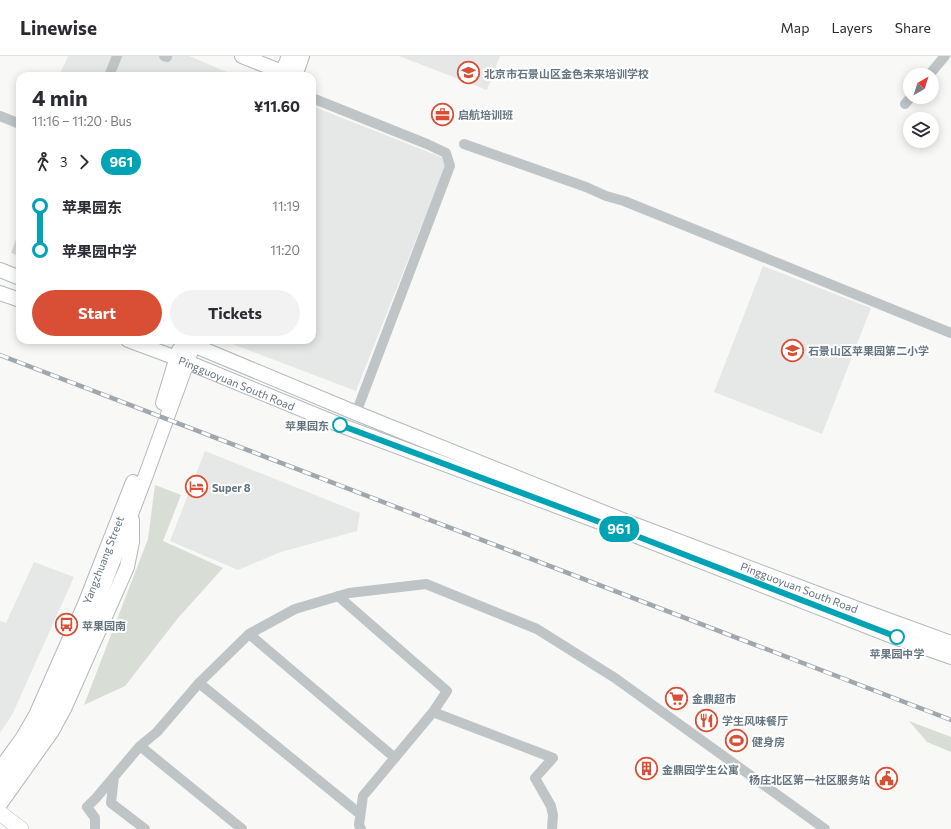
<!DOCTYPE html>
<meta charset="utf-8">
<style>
:root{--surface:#fff;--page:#f2f2f3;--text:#2b2b33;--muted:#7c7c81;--line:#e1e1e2;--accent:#d94f35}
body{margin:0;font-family:Commissioner,"Noto Sans SC",sans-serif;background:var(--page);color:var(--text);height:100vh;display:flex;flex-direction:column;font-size:15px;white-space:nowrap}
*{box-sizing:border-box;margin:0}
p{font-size:13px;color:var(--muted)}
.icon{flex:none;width:22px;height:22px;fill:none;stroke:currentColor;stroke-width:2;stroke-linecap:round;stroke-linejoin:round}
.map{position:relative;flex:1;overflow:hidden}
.drawer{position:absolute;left:16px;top:16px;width:300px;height:272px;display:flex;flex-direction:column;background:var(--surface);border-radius:12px;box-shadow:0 2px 10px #0003}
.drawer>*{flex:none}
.badge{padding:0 8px;border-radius:13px;font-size:14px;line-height:26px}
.needle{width:26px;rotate:39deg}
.controls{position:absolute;left:903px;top:12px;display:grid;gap:8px}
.controls a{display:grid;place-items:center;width:36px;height:36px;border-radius:50%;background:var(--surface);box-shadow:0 2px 10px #0003;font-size:20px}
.map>.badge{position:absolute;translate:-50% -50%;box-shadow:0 0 0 2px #fff}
.legs{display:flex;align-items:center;gap:6px;height:44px;padding:0 16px;font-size:13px}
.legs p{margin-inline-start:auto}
.summary{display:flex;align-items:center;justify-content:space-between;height:68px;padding:0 16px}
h1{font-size:22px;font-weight:700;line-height:30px}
.button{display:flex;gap:8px;margin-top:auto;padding:8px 16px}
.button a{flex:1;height:46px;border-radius:24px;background:var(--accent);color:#fff;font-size:16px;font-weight:700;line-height:46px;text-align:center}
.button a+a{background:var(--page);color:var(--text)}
ul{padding:0 16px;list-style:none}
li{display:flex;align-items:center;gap:14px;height:44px;font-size:15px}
li i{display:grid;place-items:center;width:6px;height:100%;margin:0 5px;background:currentColor}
li i::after{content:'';width:10px;height:10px;margin:-5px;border:3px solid;border-radius:50%;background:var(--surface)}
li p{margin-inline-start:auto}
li:first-child i{background:linear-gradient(#0000 50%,currentColor 0)}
li:last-child i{background:linear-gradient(currentColor 50%,#0000 0)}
header{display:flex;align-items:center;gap:24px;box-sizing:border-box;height:56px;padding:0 20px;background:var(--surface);border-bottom:1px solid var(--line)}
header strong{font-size:19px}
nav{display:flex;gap:22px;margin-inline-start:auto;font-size:14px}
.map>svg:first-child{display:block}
.built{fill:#e6e7e7}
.green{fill:#d8ddd5}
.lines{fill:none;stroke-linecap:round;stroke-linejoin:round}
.secondary-casing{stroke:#b2b8bc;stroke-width:16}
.primary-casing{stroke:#b3b8bc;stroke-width:16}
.street{stroke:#bfc4c7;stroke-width:10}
.secondary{stroke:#fff;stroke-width:14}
.primary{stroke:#fff;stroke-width:15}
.rail-casing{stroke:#a1a8ad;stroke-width:4.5}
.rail{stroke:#fff;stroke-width:3;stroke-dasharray:9;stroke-linecap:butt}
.line-1-casing{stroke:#fff;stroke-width:9}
.line-1{stroke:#00a3b4;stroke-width:6}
.stop-1-dot{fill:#fff;stroke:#00a3b4;stroke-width:2}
.labels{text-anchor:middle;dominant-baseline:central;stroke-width:4;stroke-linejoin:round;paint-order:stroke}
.poi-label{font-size:11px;font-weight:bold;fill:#65757f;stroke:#fff;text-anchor:start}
.street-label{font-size:11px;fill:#65757f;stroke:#fff}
.stop-label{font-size:11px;font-weight:bold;fill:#65757f;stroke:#fff;text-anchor:end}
</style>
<header>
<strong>Linewise</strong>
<nav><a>Map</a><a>Layers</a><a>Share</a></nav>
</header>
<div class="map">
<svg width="951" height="773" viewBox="0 0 951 773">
<rect width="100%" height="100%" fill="#f8f8f6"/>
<path class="built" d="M68 0H189L236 20H59Z
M399 0H500L487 34Z
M312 50 441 101 446 108 356 335 222 284H312Z
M763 210 871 252 822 378 714 336Z
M205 395 360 457 357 475 281 496 238 514 170 485Z
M34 506 74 521 12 659 0 677V565L6 567Z"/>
<path class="green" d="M20 173V200L11 197Z
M155 429 181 439 163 485 223 512 178 562 125 630 84 649 148 483Z
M909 665 951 681V696L927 686Z"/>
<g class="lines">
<defs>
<g id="secondary">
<path d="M242 0 292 20"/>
<path d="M281 20 289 0"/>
<path d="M295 20 302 0"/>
<path d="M0 214 20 222"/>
<path d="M0 237 20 244"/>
<path id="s1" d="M128 284 187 306 340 369 621 474 897 582 951 601"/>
<path id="s2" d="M181 284 356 357 625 465 866 556 951 587"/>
<path d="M163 347 179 294"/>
<path id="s3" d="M0 713 22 683 36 659 85 548 133 426"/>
<path d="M0 730 42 670 95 552 146 419 190 298"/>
<path d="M0 748 52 675 64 653 127 511 132 486V464"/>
</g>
<path id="primary" d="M0 757 21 773"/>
</defs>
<use href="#secondary" class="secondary-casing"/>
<use href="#primary" class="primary-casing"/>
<path class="street" d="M164 0 167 1V0
M929 19 945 0
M109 20 117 0
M312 42 427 88 446 97 450 110 356 357
M905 48 911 41
M0 60 20 68
M464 88 586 131 606 140 624 145 951 277
M338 540 447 635 433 656
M249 578 395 702
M199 627 360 758
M140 690 157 676 199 627 249 578 295 553 349 537 426 528 537 573 615 622 825 773
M114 721 111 747 145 773
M95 773V762L87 751 96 742 140 690 242 773
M361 773 359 769 363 740 433 656 553 702 535 722 551 750 553 759 552 773"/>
<use href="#secondary" class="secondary"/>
<use href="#primary" class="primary"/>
<defs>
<path id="rail" d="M0 299 951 664"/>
</defs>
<use href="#rail" class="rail-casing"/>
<use href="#rail" class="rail"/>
</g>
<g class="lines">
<defs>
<path id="line-1" d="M340 369 621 474 897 581"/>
</defs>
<use href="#line-1" class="line-1-casing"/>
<use href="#line-1" class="line-1"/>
</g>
<defs>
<symbol id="school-ring" viewBox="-11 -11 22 22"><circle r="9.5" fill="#fff" stroke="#d94f35" stroke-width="1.5"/><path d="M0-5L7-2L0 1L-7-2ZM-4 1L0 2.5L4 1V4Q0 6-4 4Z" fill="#d94f35"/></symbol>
<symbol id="office-ring" viewBox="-11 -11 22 22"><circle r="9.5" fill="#fff" stroke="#d94f35" stroke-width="1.5"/><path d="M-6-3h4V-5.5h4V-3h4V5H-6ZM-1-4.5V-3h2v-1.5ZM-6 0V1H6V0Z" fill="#d94f35"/></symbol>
<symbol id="hotel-ring" viewBox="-11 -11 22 22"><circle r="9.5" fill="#fff" stroke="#d94f35" stroke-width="1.5"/><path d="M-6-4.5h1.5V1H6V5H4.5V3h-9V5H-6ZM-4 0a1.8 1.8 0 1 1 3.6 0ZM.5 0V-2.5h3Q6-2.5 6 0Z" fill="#d94f35"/></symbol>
<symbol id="bus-ring" viewBox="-11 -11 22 22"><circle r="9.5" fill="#fff" stroke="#d94f35" stroke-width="1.5"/><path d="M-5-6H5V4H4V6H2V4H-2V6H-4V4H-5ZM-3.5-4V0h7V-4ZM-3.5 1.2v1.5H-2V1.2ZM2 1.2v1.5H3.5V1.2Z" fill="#d94f35"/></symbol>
<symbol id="supermarket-ring" viewBox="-11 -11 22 22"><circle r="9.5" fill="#fff" stroke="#d94f35" stroke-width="1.5"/><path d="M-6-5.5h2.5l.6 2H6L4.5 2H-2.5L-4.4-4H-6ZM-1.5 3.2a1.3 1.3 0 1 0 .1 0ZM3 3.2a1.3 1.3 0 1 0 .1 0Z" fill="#d94f35"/></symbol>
<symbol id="restaurant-ring" viewBox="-11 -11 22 22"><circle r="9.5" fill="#fff" stroke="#d94f35" stroke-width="1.5"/><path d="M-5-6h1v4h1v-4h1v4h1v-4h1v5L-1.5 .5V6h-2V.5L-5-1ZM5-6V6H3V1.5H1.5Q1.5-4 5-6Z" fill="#d94f35"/></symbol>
<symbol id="stadium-ring" viewBox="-11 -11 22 22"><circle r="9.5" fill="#fff" stroke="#d94f35" stroke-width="1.5"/><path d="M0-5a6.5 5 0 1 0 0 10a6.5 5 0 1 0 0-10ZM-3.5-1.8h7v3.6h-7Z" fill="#d94f35"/></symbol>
<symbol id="building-ring" viewBox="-11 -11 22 22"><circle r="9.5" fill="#fff" stroke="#d94f35" stroke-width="1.5"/><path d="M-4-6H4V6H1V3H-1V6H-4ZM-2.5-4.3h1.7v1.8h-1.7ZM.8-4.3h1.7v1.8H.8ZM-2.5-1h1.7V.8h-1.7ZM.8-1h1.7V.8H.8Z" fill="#d94f35"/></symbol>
<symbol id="civic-ring" viewBox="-11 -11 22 22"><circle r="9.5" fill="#fff" stroke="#d94f35" stroke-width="1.5"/><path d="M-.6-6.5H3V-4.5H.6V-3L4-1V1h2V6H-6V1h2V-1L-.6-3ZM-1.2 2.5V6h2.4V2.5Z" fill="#d94f35"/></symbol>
</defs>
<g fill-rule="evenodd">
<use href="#school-ring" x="456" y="4" width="25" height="25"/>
<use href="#office-ring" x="430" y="46" width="25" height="25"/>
<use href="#school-ring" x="780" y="282" width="25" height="25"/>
<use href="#hotel-ring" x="184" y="418" width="25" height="25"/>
<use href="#bus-ring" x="54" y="556" width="25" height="25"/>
<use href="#supermarket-ring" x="664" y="630" width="25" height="25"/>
<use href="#restaurant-ring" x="694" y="652" width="25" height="25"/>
<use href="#stadium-ring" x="724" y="672" width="25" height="25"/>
<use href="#building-ring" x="634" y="700" width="25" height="25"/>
<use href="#civic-ring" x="874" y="710" width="25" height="25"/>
</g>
<g class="stop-1-dot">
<circle cx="340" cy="369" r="7"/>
<circle cx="897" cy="581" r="7"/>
</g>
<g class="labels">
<g class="poi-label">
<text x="484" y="17">北京市石景山区金色未来培训学校</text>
<text x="458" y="58">启航培训班</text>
<text x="808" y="294">石景山区苹果园第二小学</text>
<text x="212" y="431">Super 8</text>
<text x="82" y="569">苹果园南</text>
<text x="692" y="642">金鼎超市</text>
<text x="722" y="664">学生风味餐厅</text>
<text x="752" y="685">健身房</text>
<text x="662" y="713">金鼎园学生公寓</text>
<text x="870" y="723" text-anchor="end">杨庄北区第一社区服务站</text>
</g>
<g class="street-label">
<text stroke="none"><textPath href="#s1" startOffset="117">Pingguoyuan South Road</textPath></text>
<text stroke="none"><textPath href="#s3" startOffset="234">Yangzhuang Street</textPath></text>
<text stroke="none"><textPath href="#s2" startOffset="666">Pingguoyuan South Road</textPath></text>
</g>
<g class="stop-label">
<text x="329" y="369">苹果园东</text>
<text x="897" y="597" text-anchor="middle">苹果园中学</text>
</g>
</g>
</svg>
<div class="controls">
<a><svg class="needle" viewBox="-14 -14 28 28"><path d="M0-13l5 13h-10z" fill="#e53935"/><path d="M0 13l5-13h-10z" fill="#7c7c81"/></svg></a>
<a><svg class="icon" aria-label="layers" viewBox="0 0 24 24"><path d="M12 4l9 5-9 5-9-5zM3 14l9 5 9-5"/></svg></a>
</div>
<b class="badge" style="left:619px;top:473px;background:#00a3b4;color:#fff">961</b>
<section class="drawer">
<div class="summary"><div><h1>4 min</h1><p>11:16 – 11:20 · Bus</p></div><b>¥11.60</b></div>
<div class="legs"><svg class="icon" aria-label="walk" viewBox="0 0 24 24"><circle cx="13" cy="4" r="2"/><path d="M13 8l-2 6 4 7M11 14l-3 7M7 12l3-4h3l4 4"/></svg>3<svg class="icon" aria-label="forward" viewBox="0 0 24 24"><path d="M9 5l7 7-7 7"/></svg><b class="badge" style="background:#00a3b4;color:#fff">961</b></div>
<ul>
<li><i style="color:#00a3b4"></i><b>苹果园东</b><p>11:19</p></li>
<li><i style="color:#00a3b4"></i><b>苹果园中学</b><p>11:20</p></li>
</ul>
<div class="button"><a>Start</a><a>Tickets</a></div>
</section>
</div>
